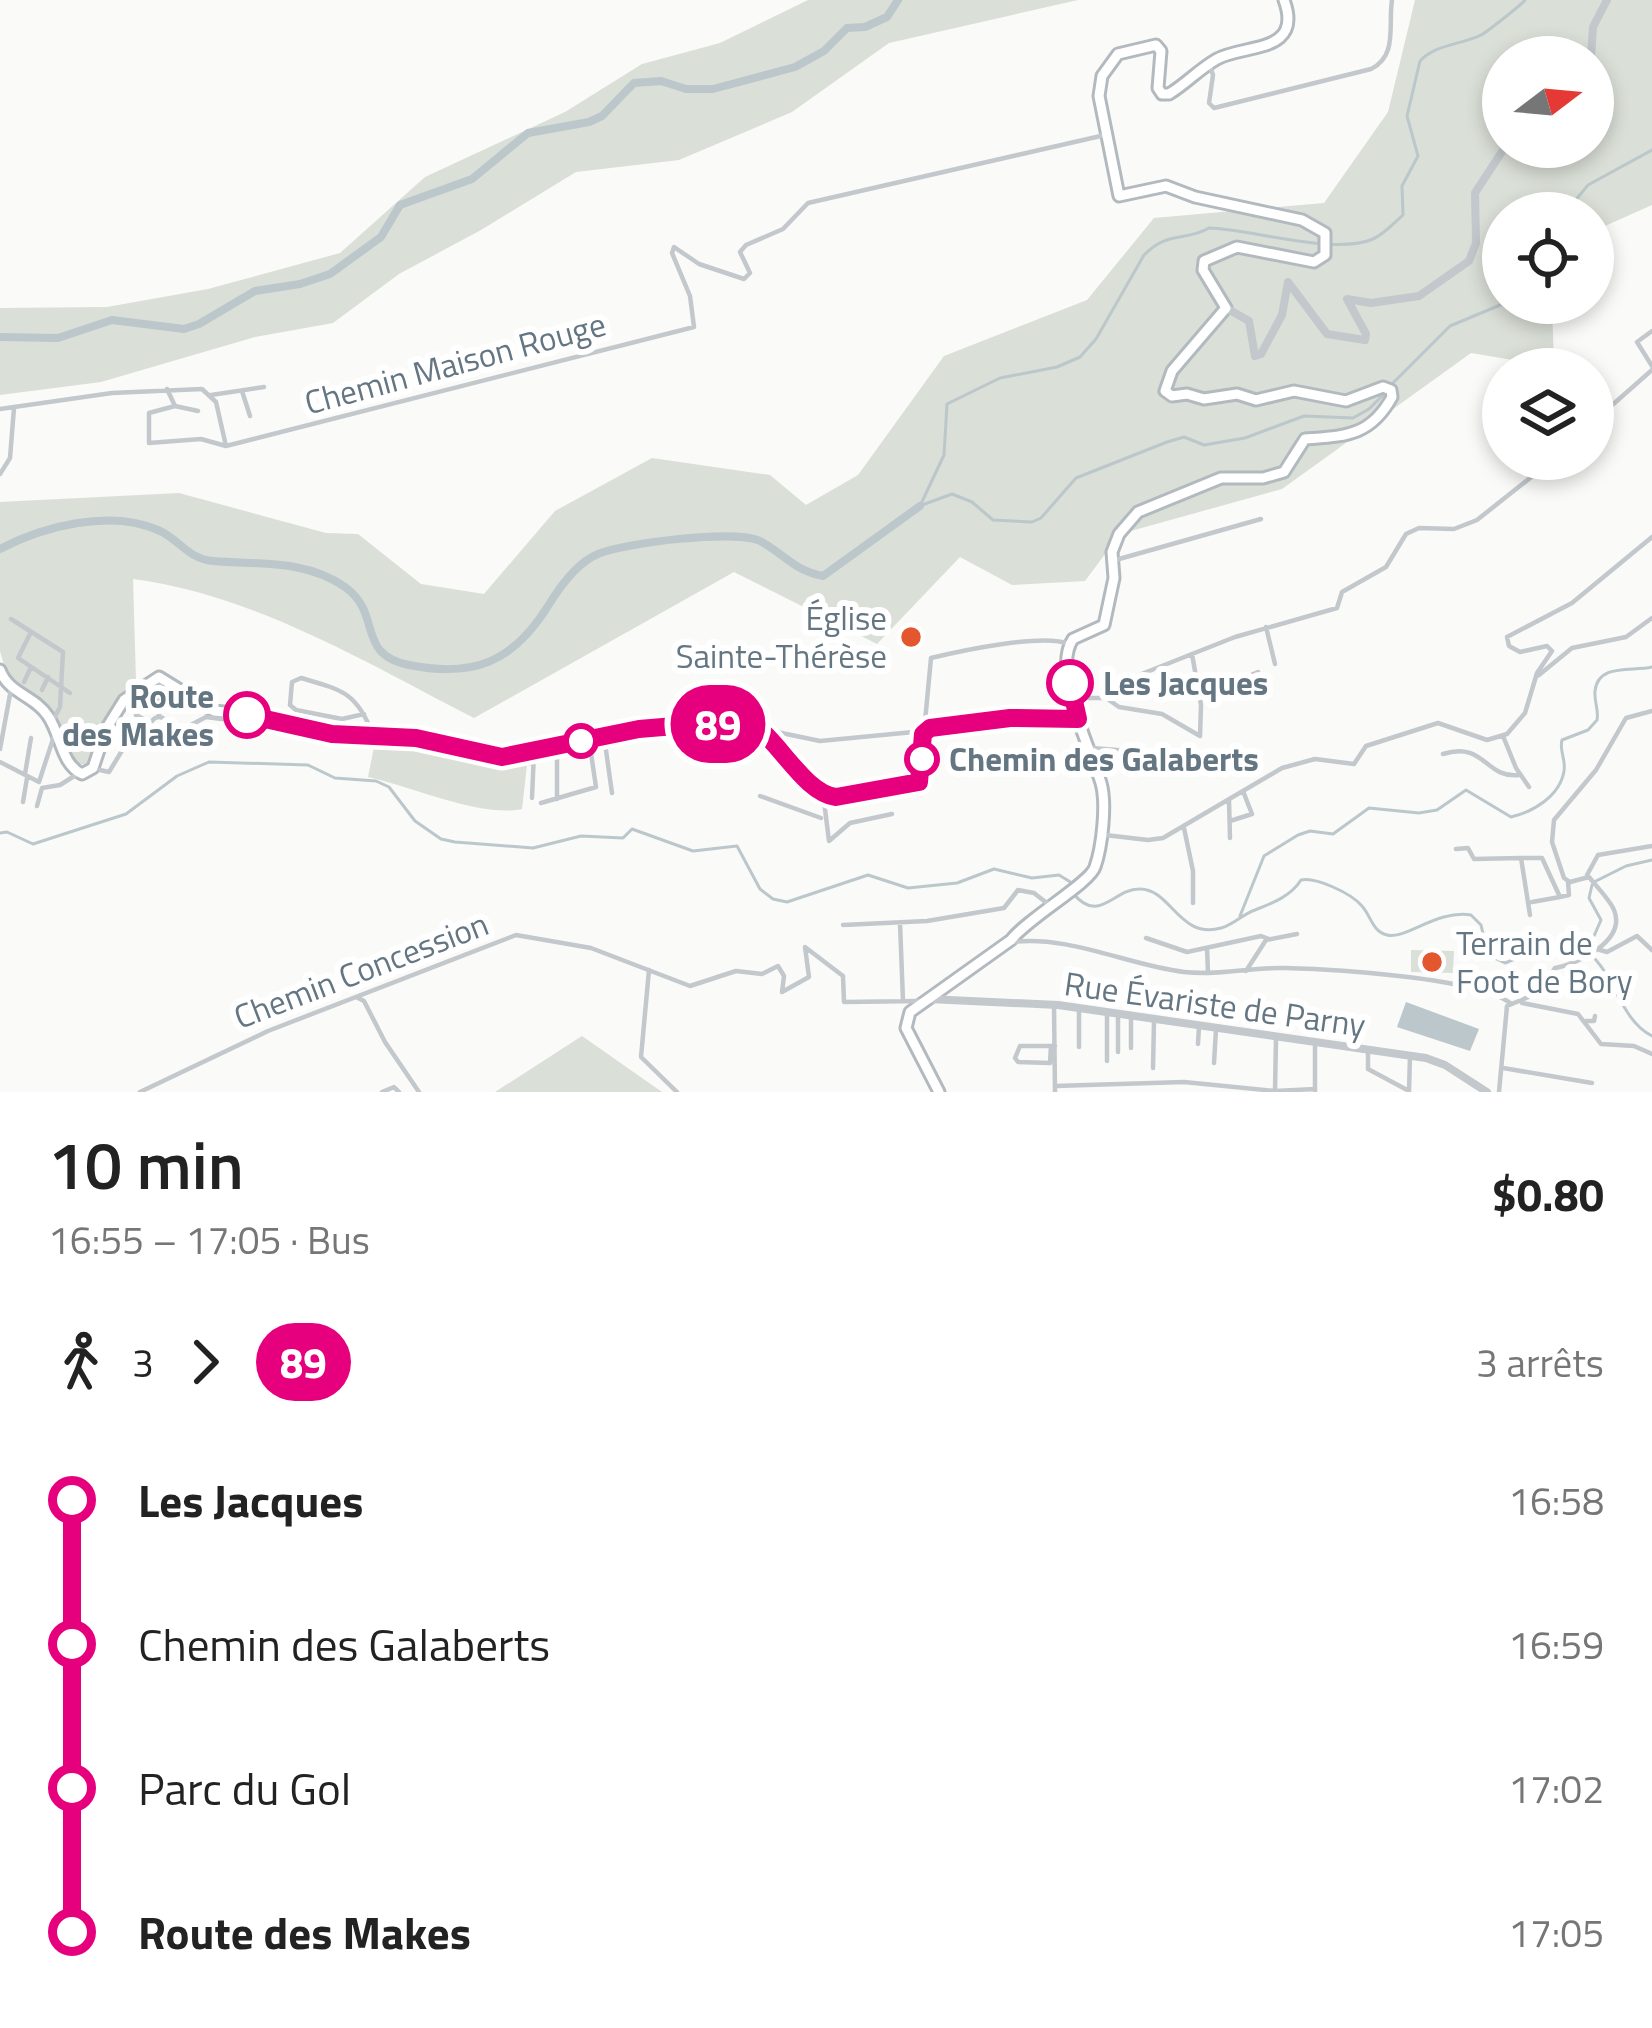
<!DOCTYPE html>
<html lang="fr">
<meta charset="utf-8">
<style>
:root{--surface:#fff;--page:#f2f2f2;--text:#222;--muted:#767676}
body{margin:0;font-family:"Titillium Web",sans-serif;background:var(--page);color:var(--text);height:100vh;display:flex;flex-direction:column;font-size:45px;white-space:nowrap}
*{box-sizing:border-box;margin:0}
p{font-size:39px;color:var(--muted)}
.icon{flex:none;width:66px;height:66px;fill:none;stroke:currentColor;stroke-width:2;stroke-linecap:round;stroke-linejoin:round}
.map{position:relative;height:1092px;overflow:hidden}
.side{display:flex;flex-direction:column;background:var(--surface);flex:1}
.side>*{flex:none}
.badge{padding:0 24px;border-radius:39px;font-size:42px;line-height:78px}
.needle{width:78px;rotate:74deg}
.controls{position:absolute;left:1482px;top:36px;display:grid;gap:24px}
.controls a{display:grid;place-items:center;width:132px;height:132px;border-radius:50%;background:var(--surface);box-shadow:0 6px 18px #0003;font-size:60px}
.map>.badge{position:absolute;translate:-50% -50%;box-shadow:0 0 0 6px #fff}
.legs{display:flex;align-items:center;gap:18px;height:132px;padding:0 48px;font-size:39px}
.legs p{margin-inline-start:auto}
.overview{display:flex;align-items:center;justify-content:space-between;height:204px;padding:0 48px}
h1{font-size:66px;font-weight:600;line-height:90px}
ul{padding:0 48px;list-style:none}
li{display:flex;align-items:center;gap:42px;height:144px;font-size:45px}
li i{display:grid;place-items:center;width:18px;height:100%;margin:0 15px;background:currentColor}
li i::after{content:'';width:30px;height:30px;margin:-15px;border:9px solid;border-radius:50%;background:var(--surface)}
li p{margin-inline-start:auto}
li:first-child i{background:linear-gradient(#0000 50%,currentColor 0)}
li:last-child i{background:linear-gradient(currentColor 50%,#0000 0)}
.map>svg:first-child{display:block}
.green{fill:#dadfd7;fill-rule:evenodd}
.water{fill:#bbc7cb}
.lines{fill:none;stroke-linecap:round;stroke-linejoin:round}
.stream{stroke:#bbc7cb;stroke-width:3}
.river{stroke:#bbc7cb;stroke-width:8}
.secondary-casing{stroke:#b3babf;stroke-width:15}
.minor{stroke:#c3c8cc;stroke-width:4.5}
.tertiary{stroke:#c3c8cc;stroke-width:8}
.secondary{stroke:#fff;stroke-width:9}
.line-1-casing{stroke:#fff;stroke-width:27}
.line-1{stroke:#e6007e;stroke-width:18}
.poi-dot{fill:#e4572e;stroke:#fff;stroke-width:4.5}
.stop-1-dot{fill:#fff;stroke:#e6007e;stroke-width:6}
.labels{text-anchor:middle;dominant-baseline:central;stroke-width:12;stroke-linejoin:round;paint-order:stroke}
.street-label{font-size:33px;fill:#657683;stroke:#fff}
.poi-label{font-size:33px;fill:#657683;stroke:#fff;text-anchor:end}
.stop-label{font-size:33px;font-weight:bold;fill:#657683;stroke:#fff;text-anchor:start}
</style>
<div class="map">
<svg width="1652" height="1092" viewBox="0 0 1652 1092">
<rect width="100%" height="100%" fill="#fafaf8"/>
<path class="green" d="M808 0H1078L889 43 792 112 679 160 576 172 481 230 399 274 333 323 255 337 101 382 0 395V308L107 307 208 289 340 253 425 177 565 112 642 64 720 43Z
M1415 0H1652V205L1605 226 1593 239V213H1503V303H1552L1554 367 1471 353 1282 489 1120 534 1085 581 1012 585 960 557 877 644 734 572 474 718C365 662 255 595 133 579L136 681 111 710 91 765 74 764 45 704 8 680 0 651V502L179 493 326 533 358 534 421 584 484 594 555 511 652 458 770 475 806 505 858 475 944 356 1087 300 1154 218 1324 203 1388 112ZM1503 57H1593V147H1503Z
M376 737 399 738 495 758 532 754V766L527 765 522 809C482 818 410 786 368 777Z
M1411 950 1454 951 1453 973 1411 972Z
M582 1036 662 1092H495Z"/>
<path class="water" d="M1406 1002 1479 1029 1470 1051 1397 1027Z"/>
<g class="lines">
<path class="stream" d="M1565 213 1588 185 1652 150
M1391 385 1450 326 1505 303
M922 505 952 494 972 502 993 520 1032 522 1041 518 1076 478 1167 442 1184 437 1204 445 1245 438 1304 416 1353 418 1369 409 1385 393
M920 506 944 455 947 404 1000 378 1057 367 1080 357 1096 339 1144 255C1169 230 1185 242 1209 228 1252 229 1334 256 1373 239 1384 234 1394 223 1403 215L1402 186 1418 156 1407 116 1420 61C1436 44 1461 45 1481 35 1487 32 1521 5 1525 0
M0 833 7 832 33 844 126 814 177 776 209 762 308 765 335 778 376 781 389 787 415 821 441 839 455 842 533 848 581 836 623 838 632 829 693 851 737 846 760 889 773 899 787 902 868 875 908 888 957 883 994 869 1032 878 1059 875 1072 883
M1596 881 1626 866 1652 860
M1072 892C1099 926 1113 889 1139 889 1171 888 1179 940 1221 928 1233 925 1243 914 1255 910 1273 903 1291 896 1301 880 1316 877 1351 893 1362 906 1371 916 1372 931 1387 935 1405 940 1438 909 1471 915L1481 925 1488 955 1505 963 1557 942 1580 947 1594 936 1601 920 1589 898 1592 885
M1240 916 1264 856 1298 835 1310 831 1333 834 1369 808 1419 813 1437 810 1466 790 1511 817C1533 812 1560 796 1564 771 1566 759 1559 751 1562 740L1588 730 1597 720C1599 710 1594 702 1595 691 1598 663 1632 672 1652 667
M1581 947C1616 969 1617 1018 1652 1036"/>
<path class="river" d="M0 337 58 338 112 320 184 329 199 324 255 291 300 284 330 274 381 237 400 205 472 179 528 133 589 122 602 116 634 83 661 81 686 89H713L795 67 824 51 847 28 865 27 887 17 898 0
M0 549C44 526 110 509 158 530 179 539 188 559 213 561 259 565 305 559 345 587 383 614 355 654 409 665 474 678 513 662 548 606 559 588 576 563 598 554 624 543 735 529 760 541 784 554 795 571 823 576L920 506"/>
<defs>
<path id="secondary" d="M0 670C9 694 34 695 48 716 61 735 61 764 82 774L93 768 106 729 124 700 159 677 214 711 254 715 332 734 416 738 503 757 639 729 747 720 829 797 919 782 922 739 930 728 1010 719H1078
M939 1092 906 1028 910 1012 1011 940C1028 918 1090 883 1095 867 1102 847 1107 804 1101 783 1091 749 1051 671 1073 639L1104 625 1114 578 1112 552 1119 534 1138 512 1221 478H1263L1284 472 1305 439C1344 436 1370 437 1392 397L1391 390 1383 387 1346 401 1294 391 1256 400 1237 394 1204 399 1187 394 1172 396 1165 391 1172 371 1226 308 1203 270 1204 261 1237 247 1314 262 1325 255V233L1302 220 1195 197 1166 186 1119 196 1099 96 1102 76 1118 54 1156 45 1161 51 1158 88 1162 94H1169C1186 84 1199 69 1217 59 1244 44 1304 54 1284 0"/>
</defs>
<use href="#secondary" class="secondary-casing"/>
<path class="minor" d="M1209 64 1213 75 1209 103 1214 108 1371 69C1398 56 1388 25 1392 0
M674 247 699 264 744 279 750 273 740 252 746 245 783 229 808 203 1105 135
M1652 331 1637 342 1652 366
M167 389 175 406 149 413V443L201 439 226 446 694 327 690 296 672 253 674 247
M242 391 250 416
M211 395 264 387
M175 406 198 411
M0 409 112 393 202 389 216 402 226 446
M1593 422 1652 370
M0 474 10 458 14 408
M1112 561 1261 519
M11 619 63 652 60 707 52 722
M1266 627 1275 664
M30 634 18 658 70 693
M1539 675 1572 648 1626 637 1652 618
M1134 677 1235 637 1337 608 1342 592 1386 567 1406 534 1419 528 1454 529 1477 520 1554 459
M24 682 31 667
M42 690 48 677
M1199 697 1258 672
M1073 698H1106L1119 707 1162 714 1200 736 1201 705 1192 654
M364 714 342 719 296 710 290 705 292 682 301 678C342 690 357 692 373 735
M136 715 151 723
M159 715 160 685
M151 725a8 8 0 1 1 16 0a8 8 0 1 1-16 0Z
M166 726 187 727 206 717 260 724
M772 731 820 741 924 731
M924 732 931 658C960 651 1043 633 1069 644
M604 736 612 793
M1503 736 1516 768 1529 787
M1092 748 1130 751
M0 749 11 689
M1443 754C1485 741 1485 779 1519 775
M0 762 39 782 55 733
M100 770 109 772 126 744 139 745 153 731
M25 774 31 738
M823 793 829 841 850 823 892 814
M760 796 821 818
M532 798 534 752
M557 799V749L561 748
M1229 800 1230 838
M23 802 27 778
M541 803 596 787 589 740
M37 806 42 788 60 785 79 773
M1230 821 1252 814 1243 791
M1184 828 1193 871V903
M1105 835 1148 840 1163 838 1282 768 1315 759 1354 764 1366 746 1438 723 1487 740 1507 734 1525 713 1537 673 1552 651 1547 646 1520 652 1509 646 1507 637 1572 603 1652 537
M1456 849 1468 848 1474 859 1520 858
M1587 875 1598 855 1652 846
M1532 902 1560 897
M1530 915 1521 858H1542L1560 897 1569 895 1568 882
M900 923 903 1001
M843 925 927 921 1004 908 1018 890 1034 893 1048 904
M1146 938 1187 952 1261 936 1269 939
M1012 942C1070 935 1127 965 1184 972 1218 976 1251 967 1285 968 1332 969 1479 978 1510 1003
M1207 948 1208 973
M1597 949 1607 952 1637 936 1652 950
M649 970 641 1057 677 1092
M1246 971 1266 940 1297 934
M358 998 364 1001 385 1042 419 1092
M1522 1003 1578 1014 1601 1044 1634 1046 1652 1054
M1054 1005 1055 1092
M1079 1009V1047
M1107 1013V1061
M1586 1021H1594L1595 1016
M1198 1044 1199 1026
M1051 1046 1050 1063 1018 1062 1015 1058 1020 1046H1055
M1131 1048V1016
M1368 1050V1069L1409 1091 1410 1056
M1118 1052V1014
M1214 1063 1216 1029
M1153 1068 1154 1020
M1503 1068 1592 1083
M1055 1086 1184 1082 1275 1091 1315 1089
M1275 1091 1276 1038
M1315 1091V1043
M140 1092 268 1031 516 935 591 948 690 986 736 971 762 974 778 966 784 976 782 992 809 977 805 947 843 976 844 1002 921 1001
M382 1092 394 1087 399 1092
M1499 1092 1507 1006 1540 992 1555 968C1577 964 1627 941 1614 910 1610 900 1596 886 1589 877L1570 882 1564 878 1552 842 1554 820 1596 770 1626 718 1652 711"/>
<path class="tertiary" d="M1538 57H1542
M1591 57 1593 27 1607 0
M1226 308 1249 321 1255 356 1261 354 1282 315 1288 282 1327 334 1365 340 1366 334 1347 299 1371 303 1419 296 1469 261 1476 243 1475 193 1505 147
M928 999 1058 1005 1426 1058 1445 1065 1487 1092"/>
<use href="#secondary" class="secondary"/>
</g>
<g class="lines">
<defs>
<path id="line-1" d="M247 715 332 734 416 738 502 757 639 729 747 720C778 737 803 793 836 797L919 782 923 734 930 728 1010 718 1078 719 1070 683"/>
</defs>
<use href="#line-1" class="line-1-casing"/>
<use href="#line-1" class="line-1"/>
</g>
<g class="poi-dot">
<circle cx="911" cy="637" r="12"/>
<circle cx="1432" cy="962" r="12"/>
</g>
<g class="stop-1-dot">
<circle cx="1070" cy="683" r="21"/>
<circle cx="247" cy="715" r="21"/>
<circle cx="581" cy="741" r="15"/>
<circle cx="922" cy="759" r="15"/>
</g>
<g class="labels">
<g class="street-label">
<text transform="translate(455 363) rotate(-15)">Chemin Maison Rouge</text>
<text transform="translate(361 970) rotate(-21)">Chemin Concession</text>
<text transform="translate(1215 1004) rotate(8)">Rue Évariste de Parny</text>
</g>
<g class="poi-label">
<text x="887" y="618">Église<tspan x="887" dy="38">Sainte-Thérèse</tspan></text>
<text x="1456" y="943" text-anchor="start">Terrain de<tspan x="1456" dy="38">Foot de Bory</tspan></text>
</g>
<g class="stop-label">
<text x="1103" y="683">Les Jacques</text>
<text x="214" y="696" text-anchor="end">Route<tspan x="214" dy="38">des Makes</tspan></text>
<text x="949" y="759">Chemin des Galaberts</text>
</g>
</g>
</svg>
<div class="controls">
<a><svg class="needle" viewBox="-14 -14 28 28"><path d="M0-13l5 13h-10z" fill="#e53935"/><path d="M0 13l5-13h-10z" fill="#767676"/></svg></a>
<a><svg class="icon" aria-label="locate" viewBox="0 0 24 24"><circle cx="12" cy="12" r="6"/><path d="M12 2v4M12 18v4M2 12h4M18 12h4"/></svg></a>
<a><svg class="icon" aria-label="layers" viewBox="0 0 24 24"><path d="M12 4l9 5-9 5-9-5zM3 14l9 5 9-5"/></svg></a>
</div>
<b class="badge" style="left:718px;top:724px;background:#e6007e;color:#fff">89</b>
</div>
<section class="side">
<div class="overview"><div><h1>10 min</h1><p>16:55 – 17:05 · Bus</p></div><b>$0.80</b></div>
<div class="legs"><svg class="icon" aria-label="walk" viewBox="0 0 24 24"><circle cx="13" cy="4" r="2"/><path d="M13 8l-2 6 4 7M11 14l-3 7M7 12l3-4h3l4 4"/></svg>3<svg class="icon" aria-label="forward" viewBox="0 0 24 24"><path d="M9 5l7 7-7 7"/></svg><b class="badge" style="background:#e6007e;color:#fff">89</b><p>3 arrêts</p></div>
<ul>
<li><i style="color:#e6007e"></i><b>Les Jacques</b><p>16:58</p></li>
<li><i style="color:#e6007e"></i><span>Chemin des Galaberts</span><p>16:59</p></li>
<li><i style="color:#e6007e"></i><span>Parc du Gol</span><p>17:02</p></li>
<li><i style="color:#e6007e"></i><b>Route des Makes</b><p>17:05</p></li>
</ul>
</section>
